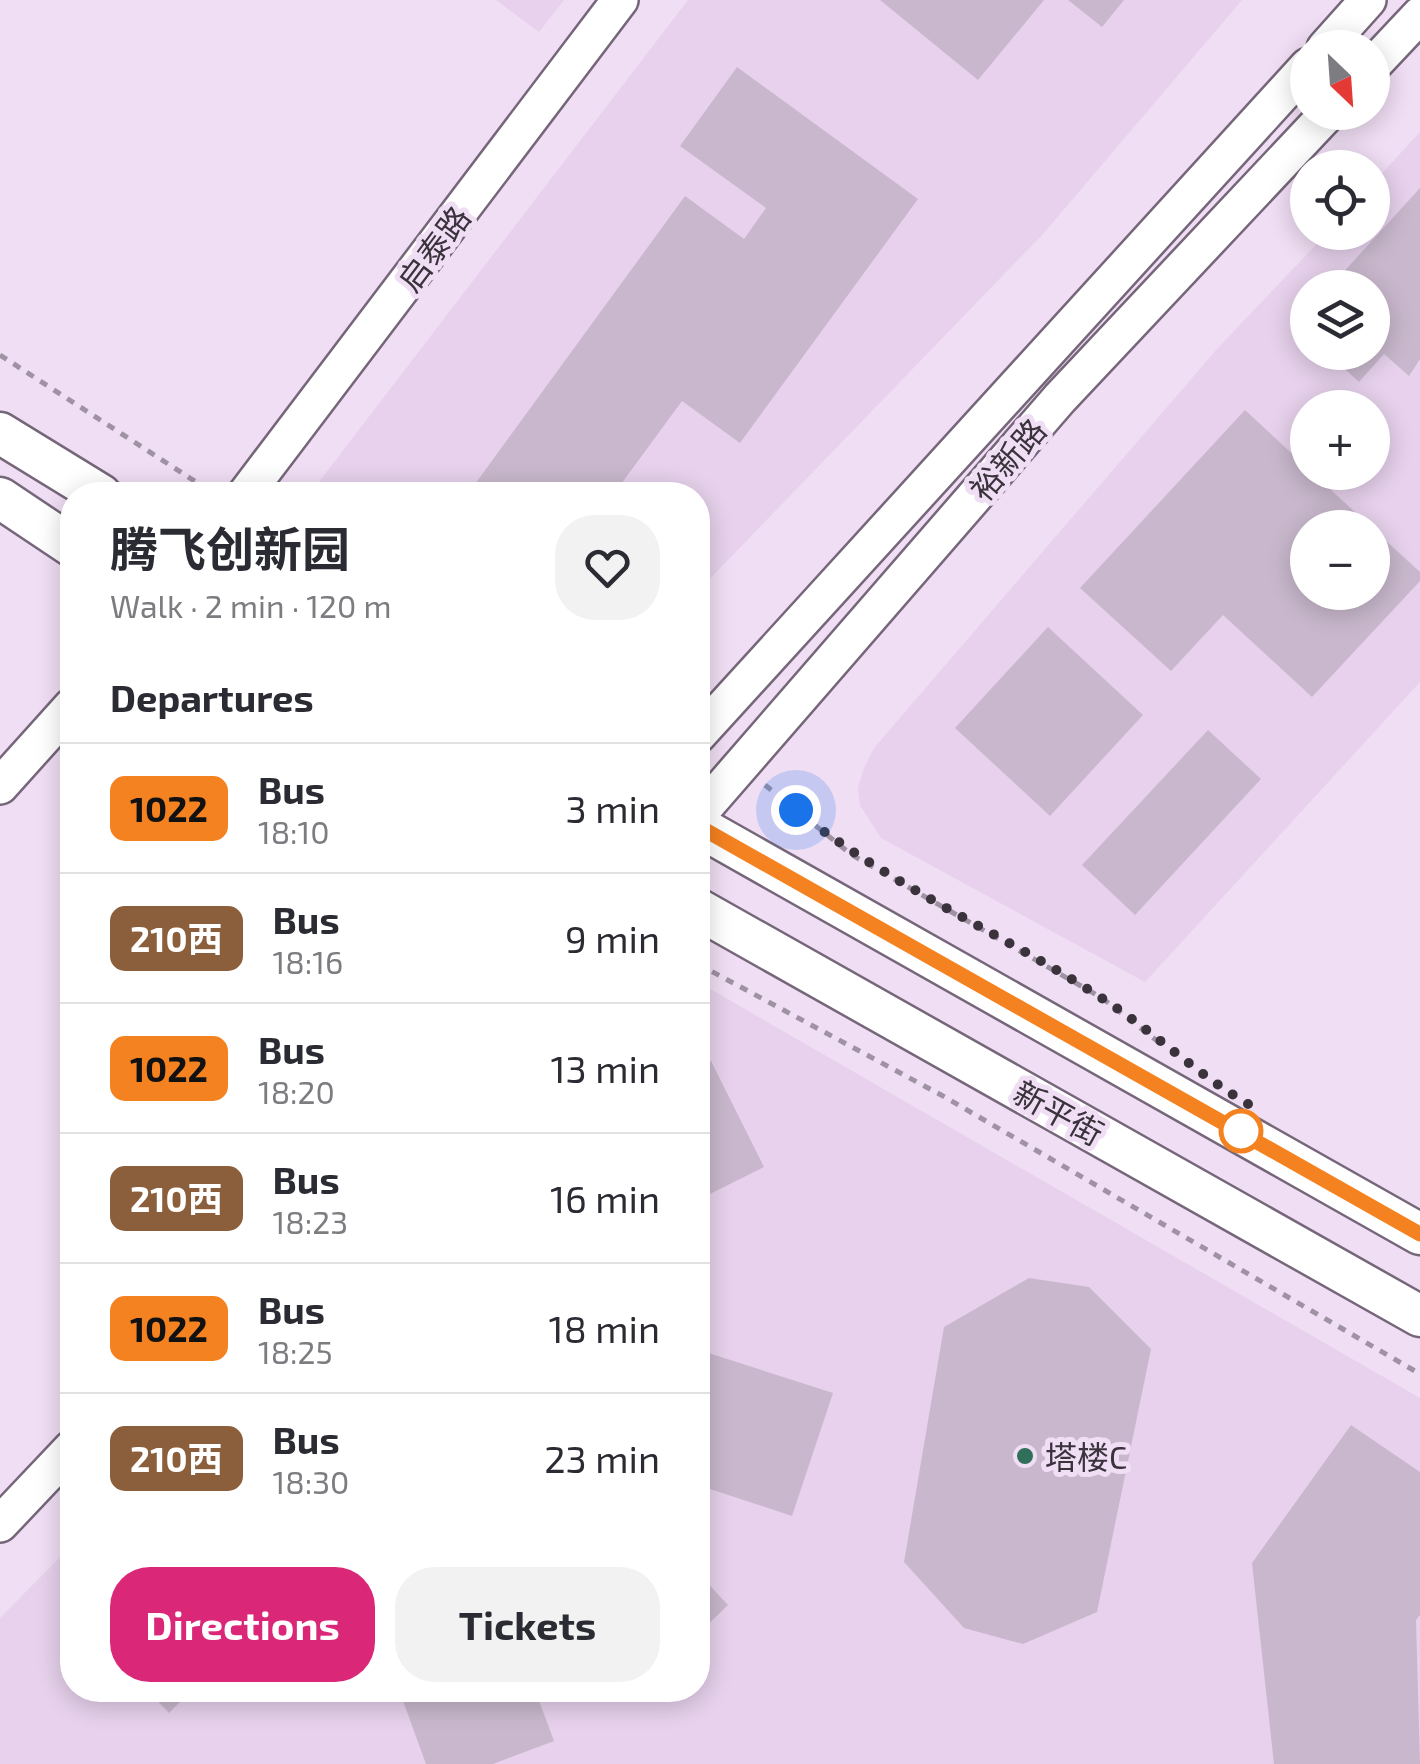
<!DOCTYPE html>
<meta charset="utf-8">
<style>
:root{--surface:#fff;--page:#f2f2f3;--text:#2b2b33;--muted:#7c7c81;--line:#e1e1e2;--accent:#db2777}
body{margin:0;font-family:"Exo 2","Noto Sans SC",sans-serif;background:var(--page);color:var(--text);height:100vh;display:flex;flex-direction:column;font-size:38px;white-space:nowrap}
*{box-sizing:border-box;margin:0}
p{font-size:32px;color:var(--muted)}
.icon{flex:none;width:55px;height:55px;fill:none;stroke:currentColor;stroke-width:2;stroke-linecap:round;stroke-linejoin:round}
.map{position:relative;flex:1;overflow:hidden}
.side{position:absolute;left:60px;top:482px;width:650px;height:1220px;display:flex;flex-direction:column;background:var(--surface);border-radius:40px;box-shadow:0 5px 25px #0003}
.side>*{flex:none}
.badge{padding:0 20px;border-radius:15px;font-size:35px;line-height:65px}
.needle{width:65px;rotate:155deg}
.controls{position:absolute;left:1290px;top:30px;display:grid;gap:20px}
.controls a{display:grid;place-items:center;width:100px;height:100px;border-radius:50%;background:var(--surface);box-shadow:0 5px 25px #0003;font-size:50px}
.you{position:absolute;width:50px;height:50px;margin:-25px;border:8px solid #fff;border-radius:50%;background:#1a73e8;box-shadow:0 0 0 15px #1a73e833}
.map>.badge{position:absolute;translate:-50% -50%;box-shadow:0 0 0 5px #fff}
h2{padding:0 50px;font-size:38px;line-height:90px}
.round{display:grid;place-items:center;flex:none;width:105px;height:105px;border-radius:40px;background:var(--page)}
.overview{display:flex;align-items:center;justify-content:space-between;height:170px;padding:0 50px}
h1{font-size:48px;font-weight:700;line-height:75px}
.action{display:flex;gap:20px;margin-top:auto;padding:20px 50px}
.action a{flex:1;height:115px;border-radius:40px;background:var(--accent);color:#fff;font-size:40px;font-weight:700;line-height:115px;text-align:center}
.action a+a{background:var(--page);color:var(--text)}
ul{padding:0;list-style:none}
li{display:flex;align-items:center;gap:30px;height:130px;padding:0 50px;border-top:2px solid var(--line)}
li div{flex:1}
li b{display:block;font-size:38px}
li em{font-style:normal}
li .badge{min-width:110px;font-weight:700;text-align:center}
.map>svg:first-child{display:block}
.built{fill:#e7d1ec;fill-rule:evenodd}
.building{fill:#c9b8cd}
.lines{fill:none;stroke-linecap:round;stroke-linejoin:round}
.tertiary-casing{stroke:#756679;stroke-width:40}
.secondary-casing{stroke:#756679;stroke-width:45}
.path{stroke:#9f92a3;stroke-width:5;stroke-dasharray:8 8;stroke-linecap:butt}
.tertiary{stroke:#fff;stroke-width:35}
.secondary{stroke:#fff;stroke-width:40}
.line-casing{stroke:#fff;stroke-width:22}
.line{stroke:#f58220;stroke-width:15}
.walk{stroke:#3a333c;stroke-width:10;stroke-dasharray:0 18}
.stop-dot{fill:#fff;stroke:#f58220;stroke-width:5}
.poi-dot{fill:#316f5b;stroke:#f0def4;stroke-width:4}
.labels{text-anchor:middle;dominant-baseline:central;stroke-width:10;stroke-linejoin:round;paint-order:stroke}
.street-label{font-size:32px;fill:#3a333c;stroke:#f0def4}
.poi-label{font-size:32px;fill:#3a333c;stroke:#f0def4;text-anchor:start}
</style>
<div class="map">
<svg width="1420" height="1764" viewBox="0 0 1420 1764">
<rect width="100%" height="100%" fill="#f0def4"/>
<path class="built" d="M496 0H564L539 32Z
M688 0H1242L1043 234 698 591V495H309Z
M1420 132V682L1145 982 881 838 860 805 858 788 864 768 874 748 1217 349 1327 233 1372 232 1373 183ZM1308 288H1372V352H1308ZM1308 408H1372V472H1308ZM1308 528H1372V592H1308Z
M698 982 1420 1398V1764H0V1618L72 1545V1690H698Z"/>
<path class="building" d="M880 0H1044L978 80Z
M1068 0H1124L1102 27Z
M737 67 918 199 740 443 682 401 613 495H467L685 196 744 239 766 208 680 146Z
M1420 188V359L1409 376 1384 354 1359 382 1326 352H1372V288H1329Z
M1245 410 1372 528H1308V592H1372V528L1420 572V581L1312 697 1223 615 1171 671 1080 588Z
M1048 627 1143 715 1050 816 955 728Z
M1208 730 1261 779 1135 915 1082 865Z
M711 1061 764 1167 698 1200V1068Z
M1029 1278 1089 1287 1151 1349 1097 1612 1023 1644 964 1628 904 1562 944 1327Z
M699 1350 833 1393 792 1516 698 1485Z
M1351 1425 1420 1472V1615L1416 1620 1420 1764H1274L1252 1563Z
M698 1573 728 1605 698 1634Z
M147 1690H192L169 1713Z
M399 1690H535L554 1741 493 1764H426Z"/>
<g class="lines">
<defs>
<path id="tertiary" d="M1325 48 1368 0
M1372 66 1420 15
M245 495 620 0
M698 735 1308 66
M0 786 72 706
M698 815 1060 398 1329 112
M0 1524 72 1448"/>
<path id="secondary" d="M0 433 101 495
M0 498 72 546
M698 826 1420 1234
M698 909 1420 1316"/>
</defs>
<use href="#tertiary" class="tertiary-casing"/>
<use href="#secondary" class="secondary-casing"/>
<path class="path" d="M0 355 213 493
M765 785 852 855 1102 998 1165 1047
M698 964 943 1096 1420 1374"/>
<use href="#tertiary" class="tertiary"/>
<use href="#secondary" class="secondary"/>
</g>
<g class="lines">
<defs>
<path id="line" d="M698 826 1420 1234"/>
</defs>
<use href="#line" class="line-casing"/>
<use href="#line" class="line"/>
<path class="walk" d="M796 810C890 886 1000 932 1100 997 1152 1030 1195 1073 1248 1104L1241 1131"/>
</g>
<circle class="stop-dot" cx="1241" cy="1131" r="20"/>
<circle class="poi-dot" cx="1025" cy="1456" r="10"/>
<g class="labels">
<g class="street-label">
<text transform="translate(433 248) rotate(-53)">启泰路</text>
<text transform="translate(1007 459) rotate(-49)">裕新路</text>
<text transform="translate(1059 1112) rotate(29)">新平街</text>
</g>
<g class="poi-label">
<text x="1045" y="1456">塔楼C</text>
</g>
</g>
</svg>
<div class="controls">
<a><svg class="needle" viewBox="-14 -14 28 28"><path d="M0-13l5 13h-10z" fill="#e53935"/><path d="M0 13l5-13h-10z" fill="#7c7c81"/></svg></a>
<a><svg class="icon" aria-label="locate" viewBox="0 0 24 24"><circle cx="12" cy="12" r="6"/><path d="M12 2v4M12 18v4M2 12h4M18 12h4"/></svg></a>
<a><svg class="icon" aria-label="layers" viewBox="0 0 24 24"><path d="M12 4l9 5-9 5-9-5zM3 14l9 5 9-5"/></svg></a>
<a>+</a>
<a>−</a>
</div>
<div class="you" style="left:796px;top:810px"></div>
<section class="side">
<div class="overview"><div><h1>腾飞创新园</h1><p>Walk · 2 min · 120 m</p></div><a class="round"><svg class="icon" aria-label="heart" viewBox="0 0 24 24"><path d="M12 20l-8-8c-3-5 5-10 8-4 3-6 11-1 8 4z"/></svg></a></div>
<h2>Departures</h2>
<ul>
<li><span class="badge" style="background:#f58220;color:#111">1022</span><div><b>Bus</b><p>18:10</p></div><em>3 min</em></li>
<li><span class="badge" style="background:#8b5e3c;color:#fff">210西</span><div><b>Bus</b><p>18:16</p></div><em>9 min</em></li>
<li><span class="badge" style="background:#f58220;color:#111">1022</span><div><b>Bus</b><p>18:20</p></div><em>13 min</em></li>
<li><span class="badge" style="background:#8b5e3c;color:#fff">210西</span><div><b>Bus</b><p>18:23</p></div><em>16 min</em></li>
<li><span class="badge" style="background:#f58220;color:#111">1022</span><div><b>Bus</b><p>18:25</p></div><em>18 min</em></li>
<li><span class="badge" style="background:#8b5e3c;color:#fff">210西</span><div><b>Bus</b><p>18:30</p></div><em>23 min</em></li>
</ul>
<div class="action"><a>Directions</a><a>Tickets</a></div>
</section>
</div>
